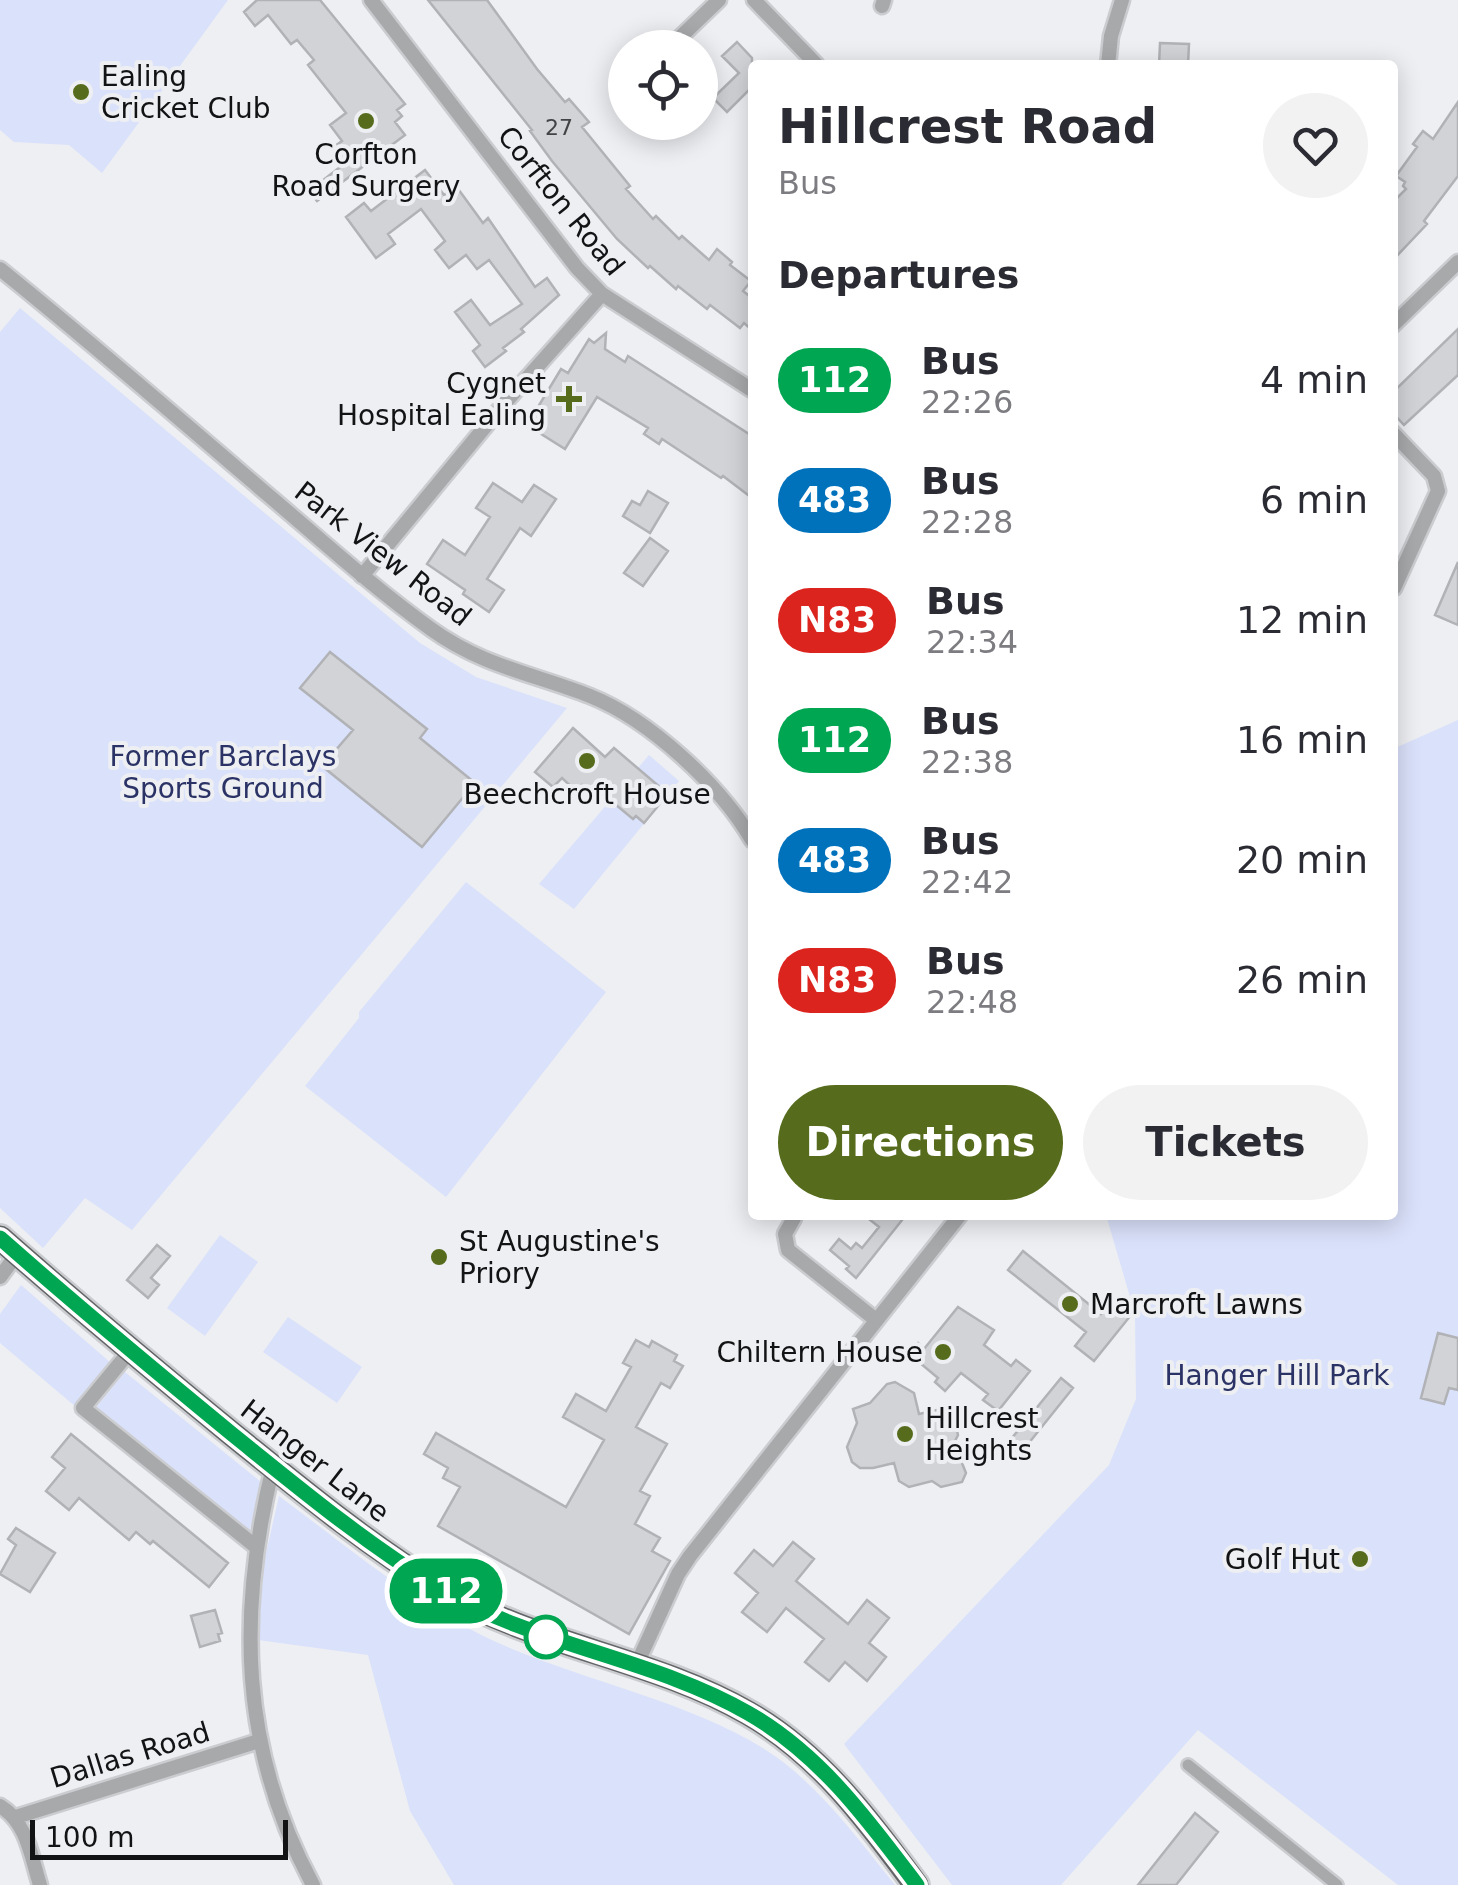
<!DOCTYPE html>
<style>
:root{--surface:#fff;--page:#f2f2f3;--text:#2b2b33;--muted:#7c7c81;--accent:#566c1c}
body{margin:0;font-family:"DejaVu Sans",sans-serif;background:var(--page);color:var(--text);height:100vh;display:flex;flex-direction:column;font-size:38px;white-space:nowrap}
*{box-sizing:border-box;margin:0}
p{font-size:32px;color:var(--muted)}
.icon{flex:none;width:55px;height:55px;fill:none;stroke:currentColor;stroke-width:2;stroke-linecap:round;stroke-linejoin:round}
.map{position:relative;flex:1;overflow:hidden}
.details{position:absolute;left:748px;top:60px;width:650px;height:1160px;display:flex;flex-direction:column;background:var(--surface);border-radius:10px;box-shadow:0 5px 25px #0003}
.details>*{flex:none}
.badge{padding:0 20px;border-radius:32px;font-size:35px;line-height:65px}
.controls{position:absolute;left:608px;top:30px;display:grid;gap:20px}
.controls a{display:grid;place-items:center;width:110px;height:110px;border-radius:50%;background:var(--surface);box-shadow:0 5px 25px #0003;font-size:50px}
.scale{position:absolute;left:30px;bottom:25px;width:258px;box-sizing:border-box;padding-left:10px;border:5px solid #121314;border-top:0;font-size:28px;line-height:35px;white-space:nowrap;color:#121314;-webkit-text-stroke:8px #eeeff3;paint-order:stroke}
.map>.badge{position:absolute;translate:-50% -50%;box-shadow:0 0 0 5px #fff}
h2{padding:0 30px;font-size:38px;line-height:90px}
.round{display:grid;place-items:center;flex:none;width:105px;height:105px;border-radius:52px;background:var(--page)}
.head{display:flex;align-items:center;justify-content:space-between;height:170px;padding:0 30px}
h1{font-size:48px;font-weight:700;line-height:75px}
.action{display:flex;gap:20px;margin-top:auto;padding:20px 30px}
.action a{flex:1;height:115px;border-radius:60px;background:var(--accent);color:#fff;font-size:40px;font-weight:700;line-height:115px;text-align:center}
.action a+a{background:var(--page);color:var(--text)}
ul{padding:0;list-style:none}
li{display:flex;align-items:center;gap:30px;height:120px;padding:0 30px}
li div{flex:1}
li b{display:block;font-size:38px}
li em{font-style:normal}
li .badge{min-width:110px;font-weight:700;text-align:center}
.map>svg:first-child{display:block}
.green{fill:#dae1fa}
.building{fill:#d2d3d7;stroke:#b1b2b6;stroke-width:2.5}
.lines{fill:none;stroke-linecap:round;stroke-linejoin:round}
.pedestrian-casing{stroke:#cbcccf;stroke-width:16}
.minor-casing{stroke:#cbcccf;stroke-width:19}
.trunk-casing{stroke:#cbcccf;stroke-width:30}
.pedestrian{stroke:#a8a9ab;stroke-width:11}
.minor{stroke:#a8a9ab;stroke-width:14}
.trunk{stroke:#636467;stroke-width:25}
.line-casing{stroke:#fff;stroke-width:22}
.line{stroke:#00a651;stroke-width:15}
.poi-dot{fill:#566c1c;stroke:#eeeff3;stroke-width:4}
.stop-dot{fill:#fff;stroke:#00a651;stroke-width:5}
.labels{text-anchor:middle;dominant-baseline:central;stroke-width:8;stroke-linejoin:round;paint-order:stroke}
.number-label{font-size:22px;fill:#424345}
.poi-label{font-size:28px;fill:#121314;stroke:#eeeff3;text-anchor:start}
.street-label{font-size:28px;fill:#121314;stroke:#eeeff3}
.park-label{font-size:28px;fill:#2b3366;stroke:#eeeff3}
</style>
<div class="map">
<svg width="1458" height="1885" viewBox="0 0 1458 1885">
<rect width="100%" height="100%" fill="#eeeff3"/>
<path class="green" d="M0 0H228L102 173 69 145 14 142 0 130Z
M20 308 420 643 476 677 567 708 132 1230 85 1198 43 1248 0 1208V332Z
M1458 720V1885H1398L1198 1730 1061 1885H952L844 1744 1109 1465 1136 1399 1135 1314 1106 1215H1392L1393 749Z
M649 755 679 781 574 909 539 884Z
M466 882 606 992 446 1197 305 1086 359 1018V1012Z
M220 1235 258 1262 205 1336 167 1308Z
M21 1285 111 1363 76 1407 0 1343V1314Z
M288 1317 362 1367 337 1403 263 1352Z
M125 1372 261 1482 249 1534 94 1410Z
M279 1496C349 1548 415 1604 494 1641 584 1683 713 1705 788 1766 829 1799 862 1844 895 1885H454L410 1811 368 1655 258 1640 264 1562Z"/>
<path class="building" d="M257 0H320L405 104 397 110 402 116 395 122 405 135 317 201 309 191 344 164 332 148 342 141 330 125 346 113 308 65 314 60 297 40 291 44 268 15 255 26 244 12Z
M428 0H487L537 69 565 102 569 99 589 122 582 127 630 186 626 189 653 219 656 216 679 239 682 236 709 260 717 249 732 262 730 265 751 281 743 291 752 298V330L744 323 740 328 710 305 707 309 678 286 676 289 650 266 648 268 617 239 552 161 530 131 532 130Z
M737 42 752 58V87L727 112 713 98 739 73 722 56Z
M1160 43 1189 44 1188 65H1159Z
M1458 102V176L1424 221 1427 224 1392 261V203L1406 189 1403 186 1405 182 1396 176 1417 147 1413 144 1423 131 1433 139Z
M425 170 444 195 456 186 483 223 488 218 535 287 547 278 559 295 521 329 524 332 503 348 506 351 485 367 473 351 480 345 455 312 471 300 490 325 522 304 489 260 477 269 466 255 449 268 435 250 445 241 421 209 388 234 395 244 376 258 346 217 364 203 371 211Z
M1458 329V375L1404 425 1392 412V393Z
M606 333 605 349 625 362 628 356 752 436V498L723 476 721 478 662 439 659 444 644 434 648 428 597 397 565 449 527 425 561 369 568 373 589 339 594 343Z
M493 483 522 502 534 485 556 499 531 536 520 528 487 579 504 590 489 612 463 594 465 590 427 564 443 540 465 555 490 517 476 508Z
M648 491 668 503 650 533 623 516 632 501 640 505Z
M650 538 668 551 643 586 624 573Z
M1458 562V625L1435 615Z
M330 652 427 729 420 738 475 783 422 847 322 766 353 730 300 688Z
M573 728 605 757 614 748 668 794 644 823 636 816 633 819 603 794 599 799 582 785 576 791 562 778 553 787 535 772Z
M864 1215H906L856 1278 846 1269 849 1266 830 1250 839 1239 851 1249 856 1243 862 1248 879 1227Z
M157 1245 170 1256 151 1278 159 1285 148 1298 127 1280Z
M1023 1251 1101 1314 1112 1300 1131 1315 1094 1361 1075 1346 1086 1332 1008 1270Z
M958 1307 994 1330 984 1345 1011 1366 1016 1360 1030 1371 998 1411 983 1400 988 1394 961 1373 945 1391 935 1382 938 1378 908 1353 918 1343 924 1349Z
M1438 1333 1458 1338V1390L1449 1388 1444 1404 1421 1398Z
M636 1340 649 1347 652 1341 677 1355 674 1361 683 1366 670 1388 661 1383 636 1427 667 1444 640 1491 650 1496 635 1524 660 1538 652 1551 670 1561 629 1634 438 1526 460 1487 443 1478 448 1468 424 1454 436 1433 566 1507 604 1440 563 1417 576 1394 606 1411 631 1367 623 1363Z
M1061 1378 1073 1388 1020 1454 1007 1444Z
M895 1382 914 1393 919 1414 941 1409 954 1416 958 1435 954 1443 966 1473 962 1482 941 1487 932 1481 909 1487 899 1481 894 1463 873 1468H860L852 1462 847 1447 857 1423 853 1409 870 1403 887 1384Z
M71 1434 228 1563 209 1587 153 1541 150 1544 136 1532 129 1540 79 1498 69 1510 46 1491 65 1468 52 1457Z
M16 1528 55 1553 30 1592 0 1574 16 1545 8 1539Z
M793 1542 814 1559 796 1581 848 1624 867 1600 889 1618 869 1643 886 1657 867 1681 845 1662 829 1681 805 1662 824 1639 786 1608 767 1632 742 1612 758 1593 735 1573 754 1550 773 1566Z
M215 1610 222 1633 218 1634 220 1641 200 1647 191 1616Z
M1195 1813 1218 1832 1176 1885H1138Z"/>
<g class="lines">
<defs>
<path id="pedestrian" d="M1188 1765 1337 1885"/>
<path id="minor" d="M371 0 577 268 602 294 752 390
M754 0 817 65
M882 6 884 0
M669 48 719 0
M1108 65 1111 36 1122 0
M0 269C88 340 175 415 261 489 317 536 371 586 431 629 482 666 534 674 590 696 650 720 720 785 752 840
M1392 326 1458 262
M1392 432 1434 476 1438 491 1394 588
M362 576 503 405 602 294
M794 1218 785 1234 788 1250 876 1320
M0 1277 17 1254
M130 1351 83 1408 255 1546
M273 1467C237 1613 240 1750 313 1885
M636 1666 678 1574 690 1556 960 1215
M0 1806C27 1822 31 1856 40 1885
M16 1817 259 1741"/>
<path id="trunk" d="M0 1238C76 1305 154 1370 232 1434 299 1488 365 1543 439 1588 536 1646 653 1658 748 1713 820 1754 868 1820 916 1885"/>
</defs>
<use href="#pedestrian" class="pedestrian-casing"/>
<use href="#minor" class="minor-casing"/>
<use href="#trunk" class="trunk-casing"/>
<use href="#pedestrian" class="pedestrian"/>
<use href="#minor" class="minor"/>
<use href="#trunk" class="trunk"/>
</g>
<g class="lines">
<defs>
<path id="line" d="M0 1238C76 1305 154 1370 232 1434 299 1488 365 1543 439 1588 535 1646 653 1658 748 1713 820 1754 868 1820 917 1885"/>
</defs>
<use href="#line" class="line-casing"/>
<use href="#line" class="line"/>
</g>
<g class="poi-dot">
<circle cx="81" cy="92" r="10"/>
<circle cx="366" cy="121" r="10"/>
<path d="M564 384h10v10h10v10h-10v10h-10v-10h-10v-10h10z"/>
<circle cx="587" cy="761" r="10"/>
<circle cx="439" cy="1257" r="10"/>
<circle cx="1070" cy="1304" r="10"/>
<circle cx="943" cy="1352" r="10"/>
<circle cx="905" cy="1434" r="10"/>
<circle cx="1360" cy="1559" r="10"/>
</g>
<circle class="stop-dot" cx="546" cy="1637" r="20"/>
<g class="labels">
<g class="number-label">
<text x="559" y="127">27</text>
</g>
<g class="poi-label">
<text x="101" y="76">Ealing<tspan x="101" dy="32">Cricket Club</tspan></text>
<text x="366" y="154" text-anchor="middle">Corfton<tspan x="366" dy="32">Road Surgery</tspan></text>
<text x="546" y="383" text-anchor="end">Cygnet<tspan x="546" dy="32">Hospital Ealing</tspan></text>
<text x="587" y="794" text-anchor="middle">Beechcroft House</text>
<text x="459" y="1241">St Augustine's<tspan x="459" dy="32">Priory</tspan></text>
<text x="1090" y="1304">Marcroft Lawns</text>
<text x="923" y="1352" text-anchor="end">Chiltern House</text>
<text x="925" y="1418">Hillcrest<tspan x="925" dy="32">Heights</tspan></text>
<text x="1340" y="1559" text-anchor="end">Golf Hut</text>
</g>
<g class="street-label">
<text transform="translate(561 201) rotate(51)">Corfton Road</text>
<text transform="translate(383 554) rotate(38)">Park View Road</text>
<text transform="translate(315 1461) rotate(38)">Hanger Lane</text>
<text transform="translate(130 1755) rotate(-17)">Dallas Road</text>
</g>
<g class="park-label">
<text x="223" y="756">Former Barclays<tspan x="223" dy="32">Sports Ground</tspan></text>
<text x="1277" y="1375">Hanger Hill Park</text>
</g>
</g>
</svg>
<div class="controls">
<a><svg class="icon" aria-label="locate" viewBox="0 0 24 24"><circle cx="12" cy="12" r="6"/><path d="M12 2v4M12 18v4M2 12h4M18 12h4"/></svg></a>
</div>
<div class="scale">100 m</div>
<b class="badge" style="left:446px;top:1591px;background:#00a651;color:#fff">112</b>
<section class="details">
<div class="head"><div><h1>Hillcrest Road</h1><p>Bus</p></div><a class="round"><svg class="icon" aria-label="heart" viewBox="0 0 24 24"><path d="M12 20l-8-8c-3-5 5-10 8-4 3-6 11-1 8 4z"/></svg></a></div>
<h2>Departures</h2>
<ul>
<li><span class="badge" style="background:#00a651;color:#fff">112</span><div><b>Bus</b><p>22:26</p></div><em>4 min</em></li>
<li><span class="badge" style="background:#0072bc;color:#fff">483</span><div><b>Bus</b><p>22:28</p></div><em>6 min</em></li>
<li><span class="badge" style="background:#dc241f;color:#fff">N83</span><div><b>Bus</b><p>22:34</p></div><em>12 min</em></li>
<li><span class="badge" style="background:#00a651;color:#fff">112</span><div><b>Bus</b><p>22:38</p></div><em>16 min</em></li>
<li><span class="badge" style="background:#0072bc;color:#fff">483</span><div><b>Bus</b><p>22:42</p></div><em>20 min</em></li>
<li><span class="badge" style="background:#dc241f;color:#fff">N83</span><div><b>Bus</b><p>22:48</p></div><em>26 min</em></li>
</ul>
<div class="action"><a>Directions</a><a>Tickets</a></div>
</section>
</div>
